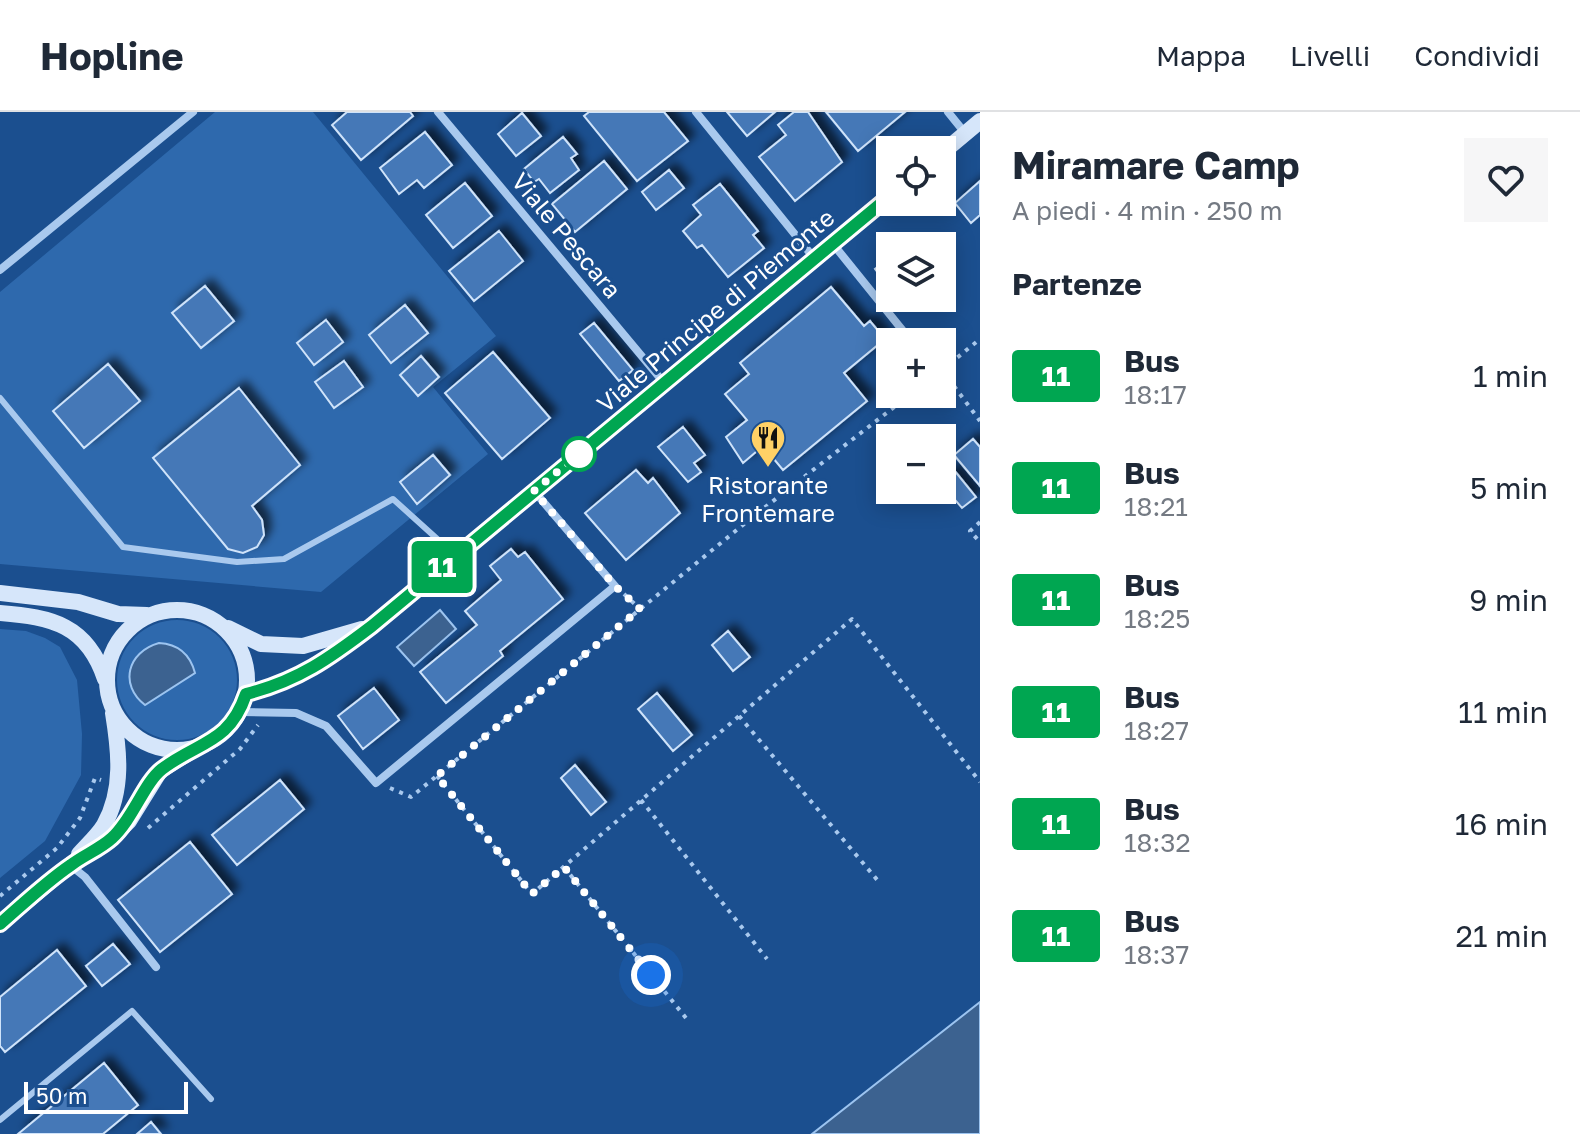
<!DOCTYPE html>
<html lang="it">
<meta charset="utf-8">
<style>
:root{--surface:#fff;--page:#f6f6f7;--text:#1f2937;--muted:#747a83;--line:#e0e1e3}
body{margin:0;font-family:"Golos Text",sans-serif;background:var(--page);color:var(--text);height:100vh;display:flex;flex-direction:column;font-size:30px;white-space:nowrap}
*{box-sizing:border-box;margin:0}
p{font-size:26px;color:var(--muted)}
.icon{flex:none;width:44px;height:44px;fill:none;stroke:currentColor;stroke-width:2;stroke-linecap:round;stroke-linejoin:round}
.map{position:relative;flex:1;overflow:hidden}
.panel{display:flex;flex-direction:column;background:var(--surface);width:600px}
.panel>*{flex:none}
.badge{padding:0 16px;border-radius:6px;font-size:28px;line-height:52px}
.tools{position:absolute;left:876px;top:24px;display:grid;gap:16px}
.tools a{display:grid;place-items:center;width:80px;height:80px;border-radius:0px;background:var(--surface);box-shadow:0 4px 20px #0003;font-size:40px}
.scale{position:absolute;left:24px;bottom:20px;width:164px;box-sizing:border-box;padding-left:8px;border:4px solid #fff;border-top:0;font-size:22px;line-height:28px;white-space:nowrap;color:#fff;-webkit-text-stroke:6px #1b4f8f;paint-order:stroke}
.you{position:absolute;width:40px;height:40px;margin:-20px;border:6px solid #fff;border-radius:50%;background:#1a73e8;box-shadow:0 0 0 12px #1a73e833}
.map>.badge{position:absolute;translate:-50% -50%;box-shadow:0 0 0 4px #fff}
h2{padding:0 32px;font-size:30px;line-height:72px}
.round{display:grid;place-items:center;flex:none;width:84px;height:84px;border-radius:0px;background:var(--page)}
.overview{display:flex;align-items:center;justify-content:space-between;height:136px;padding:0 32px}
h1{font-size:38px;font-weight:700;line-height:60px}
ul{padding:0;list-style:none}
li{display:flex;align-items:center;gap:24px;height:112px;padding:0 32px}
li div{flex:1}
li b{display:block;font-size:30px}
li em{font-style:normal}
li .badge{min-width:88px;font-weight:700;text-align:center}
header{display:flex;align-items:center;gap:48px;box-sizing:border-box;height:112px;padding:0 40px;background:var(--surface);border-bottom:2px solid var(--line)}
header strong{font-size:38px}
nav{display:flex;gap:44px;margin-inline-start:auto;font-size:28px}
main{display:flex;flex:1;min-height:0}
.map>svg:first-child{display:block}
.green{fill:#2e69ad}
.water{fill:#3c6290;stroke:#9cc4f0;stroke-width:2}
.building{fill:#4478b7;stroke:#cfe3fa;stroke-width:2;filter:url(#shadow)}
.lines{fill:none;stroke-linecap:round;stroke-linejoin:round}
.path{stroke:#a9c9ee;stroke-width:4;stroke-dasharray:4 6;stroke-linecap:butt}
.lane{stroke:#a9c9ee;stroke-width:6}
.street{stroke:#a9c9ee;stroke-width:8}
.secondary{stroke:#d6e6fa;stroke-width:16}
.line-casing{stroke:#fff;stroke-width:18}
.line{stroke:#00a651;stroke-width:12}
.walk{stroke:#fff;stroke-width:8;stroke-dasharray:0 14.4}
.stop-dot{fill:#fff;stroke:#00a651;stroke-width:4}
.labels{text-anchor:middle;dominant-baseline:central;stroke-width:6;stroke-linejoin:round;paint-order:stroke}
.street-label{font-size:24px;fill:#fff;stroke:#1b4f8f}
.poi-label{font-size:24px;fill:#fff;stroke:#1b4f8f}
</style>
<header>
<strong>Hopline</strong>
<nav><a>Mappa</a><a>Livelli</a><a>Condividi</a></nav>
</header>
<main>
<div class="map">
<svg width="980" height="1022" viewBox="0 0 980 1022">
<defs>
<filter id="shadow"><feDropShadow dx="7" dy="-7" stdDeviation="4" flood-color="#0009"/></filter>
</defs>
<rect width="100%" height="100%" fill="#1b4f8f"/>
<path class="green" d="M215 0H313L496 224 433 275 488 342 321 480 0 452V180Z
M117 568a60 60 0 1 1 120 0a60 60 0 1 1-120 0Z
M0 517 26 519 45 526 60 535 77 568 82 622 81 663 45 729 0 766Z"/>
<path class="water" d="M440 498 456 517 414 554 397 535Z
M159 531C178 532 190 542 195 561L145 593C119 573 127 540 159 531Z
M980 890V1022H812Z"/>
<path class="building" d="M347 0H410L413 4 361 48 332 13Z
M589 0H664L688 29 637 69 584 4Z
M727 0H775L747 24Z
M794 0H808L842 50 795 89 759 45 786 23 778 13Z
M826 0H905L858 39Z
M522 1 541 24 516 44 498 22Z
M425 20 452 53 424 76 417 68 399 82 380 56Z
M563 25 577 42 571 46 579 58 550 81 539 67 534 70 524 57Z
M604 49 627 77 575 120 552 92Z
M669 58 684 76 656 98 642 80Z
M980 69V103L971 111 955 91Z
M465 71 492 104 453 136 426 103Z
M720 72 758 119 753 123 764 136 728 165 702 133 697 136 683 119 701 103 693 93Z
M499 119 523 149 474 189 449 159Z
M888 147 890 150V177L875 157Z
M205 174 234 209 201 236 172 201Z
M831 175 864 214 870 209 885 227 844 261 867 289 783 358 763 334 743 351 726 325 747 308 725 282 749 262 740 251Z
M405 193 428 221 391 251 369 223Z
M326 208 343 230 314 253 297 231Z
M594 211 633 258 619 269 580 222Z
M493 240 550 306 502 347 445 281Z
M421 244 439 265 418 284 400 263Z
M344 249 363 275 334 296 315 270Z
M108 252 140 289 84 336 53 299Z
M239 276 300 353 252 394 262 408 264 423 257 435 243 441 228 437 153 346Z
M683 315 705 343 694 351 701 360 688 370 658 335Z
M973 327 980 335V374L954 343Z
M433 343 450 363 417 392 400 370Z
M636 358 648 371 653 366 680 401 626 448 585 401Z
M954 358 976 385 962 396 942 373V368Z
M511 437 518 445 525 440 563 487 500 539 503 544 446 591 420 560 477 513 465 499 501 468 490 454Z
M728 519 750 545 733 559 712 533Z
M374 576 399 608 363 637 338 604Z
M657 581 692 623 673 639 638 597Z
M575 653 606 690 591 703 561 666Z
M280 668 304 697 237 753 212 723Z
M190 730 232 782 160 840 118 788Z
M113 832 130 852 102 874 86 854Z
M57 838 86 874 5 940 0 934V885Z
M104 951 138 993 103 1022H18Z
M151 1010 161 1022H137Z"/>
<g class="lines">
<path class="path" d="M942 258 980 309
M942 258 980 227
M980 410 970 419 980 430
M624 482 640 497
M739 604 879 770
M437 664 532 782 852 507 980 670
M390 676 411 685 755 403 911 282
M641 688 767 847
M148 716 240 637 258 613
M564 755 686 906
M0 784 57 736 80 706 95 666 101 668"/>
<path class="lane" d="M0 286 123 435 237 450 284 447 393 387 455 443
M0 1008 132 899 211 987"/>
<path class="street" d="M438 0 665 272
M696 0 814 146
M948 0 965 21
M833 132 912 230
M0 158 193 0
M240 600 296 601 326 614 376 671 615 474 534 379
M70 753 85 765 156 855"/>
<path class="secondary" d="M942 41 980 9
M0 481 78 490 118 502 147 503
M107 568a70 70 0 1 1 140 0a70 70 0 1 1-140 0Z
M0 501C52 505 87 513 105 567
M228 516 261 532 303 534 362 517
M246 582C298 569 329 546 372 514L890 84
M79 742C87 733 98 723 104 713 124 678 119 638 113 601
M0 812 70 753 110 728 129 709 160 659 192 639"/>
</g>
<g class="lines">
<defs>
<path id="line" d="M0 812C23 792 46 770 71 753 84 743 100 737 112 726 133 707 144 671 162 657 199 629 229 632 246 582 298 569 330 546 372 514L890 84"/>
</defs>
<use href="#line" class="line-casing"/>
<use href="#line" class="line"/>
<path class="walk" d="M579 342 534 379 615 474 640 497 437 664 532 782 564 755 651 863"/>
</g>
<defs>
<symbol id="restaurant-pin" viewBox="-11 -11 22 30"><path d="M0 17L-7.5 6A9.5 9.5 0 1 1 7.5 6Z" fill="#ffd166" stroke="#1b4f8f"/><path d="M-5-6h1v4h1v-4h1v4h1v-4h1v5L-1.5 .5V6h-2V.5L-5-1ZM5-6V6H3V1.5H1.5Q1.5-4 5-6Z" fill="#111"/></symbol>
</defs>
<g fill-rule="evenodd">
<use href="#restaurant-pin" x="748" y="306" width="40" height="54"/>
</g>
<circle class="stop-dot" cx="579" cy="342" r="16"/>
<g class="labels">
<g class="street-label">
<text transform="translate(567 123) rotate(50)">Viale Pescara</text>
<text transform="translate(715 198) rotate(-40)">Viale Principe di Piemonte</text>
</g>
<g class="poi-label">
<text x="768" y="372">Ristorante<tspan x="768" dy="28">Frontemare</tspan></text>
</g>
</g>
</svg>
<div class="tools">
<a><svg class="icon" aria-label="locate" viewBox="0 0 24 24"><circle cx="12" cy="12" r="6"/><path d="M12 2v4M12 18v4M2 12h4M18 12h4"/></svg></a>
<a><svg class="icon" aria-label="layers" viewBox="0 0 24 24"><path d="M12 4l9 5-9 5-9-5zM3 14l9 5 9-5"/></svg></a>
<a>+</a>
<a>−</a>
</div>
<div class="scale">50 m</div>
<div class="you" style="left:651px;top:863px"></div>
<b class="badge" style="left:442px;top:455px;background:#00a651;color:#fff">11</b>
</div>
<section class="panel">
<div class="overview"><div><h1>Miramare Camp</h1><p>A piedi · 4 min · 250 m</p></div><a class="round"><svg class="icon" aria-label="heart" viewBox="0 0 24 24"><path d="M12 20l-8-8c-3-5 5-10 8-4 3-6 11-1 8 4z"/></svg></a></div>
<h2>Partenze</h2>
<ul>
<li><span class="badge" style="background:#00a651;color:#fff">11</span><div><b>Bus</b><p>18:17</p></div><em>1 min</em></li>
<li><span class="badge" style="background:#00a651;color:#fff">11</span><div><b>Bus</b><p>18:21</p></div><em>5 min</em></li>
<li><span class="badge" style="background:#00a651;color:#fff">11</span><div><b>Bus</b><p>18:25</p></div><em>9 min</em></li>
<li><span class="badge" style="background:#00a651;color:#fff">11</span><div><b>Bus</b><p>18:27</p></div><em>11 min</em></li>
<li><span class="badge" style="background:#00a651;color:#fff">11</span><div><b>Bus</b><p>18:32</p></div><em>16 min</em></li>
<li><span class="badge" style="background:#00a651;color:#fff">11</span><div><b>Bus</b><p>18:37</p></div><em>21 min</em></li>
</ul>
</section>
</main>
